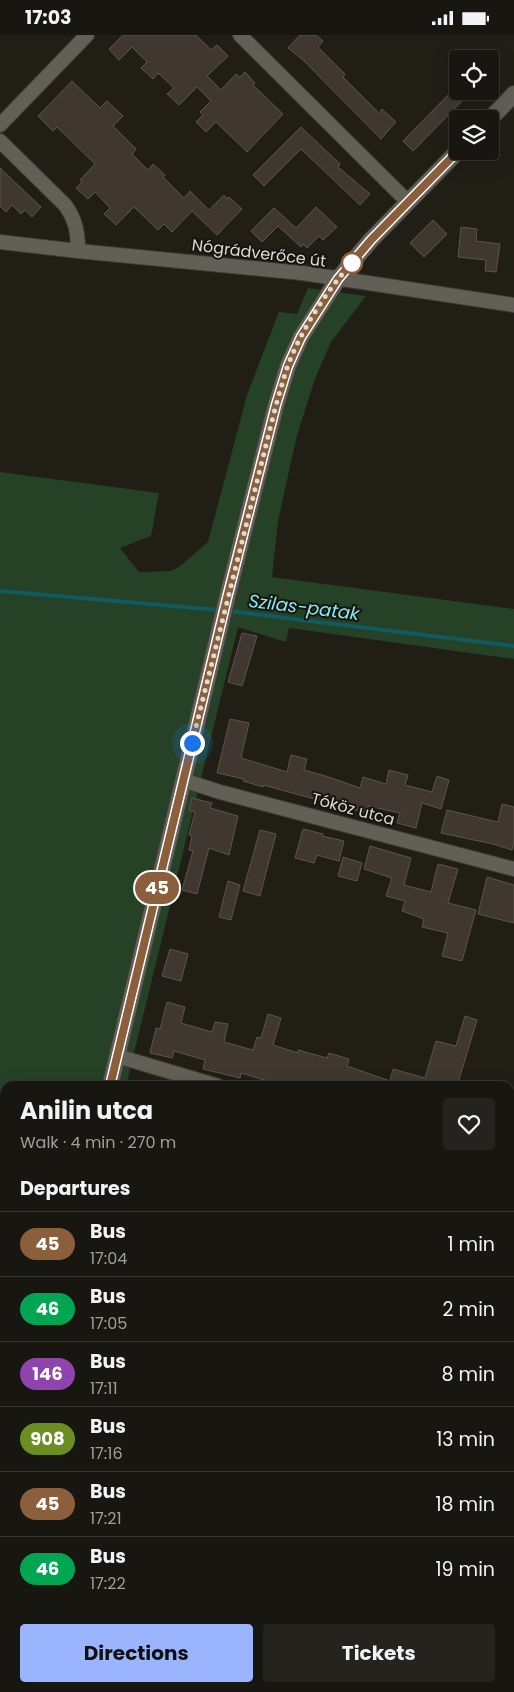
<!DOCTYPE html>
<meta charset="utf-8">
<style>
:root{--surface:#181610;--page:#25231e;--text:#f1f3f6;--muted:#9f9f9f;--line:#363530;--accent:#9ab5fd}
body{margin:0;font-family:Poppins,sans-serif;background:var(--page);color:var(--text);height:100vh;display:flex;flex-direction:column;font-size:19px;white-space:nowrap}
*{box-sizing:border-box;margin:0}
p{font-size:16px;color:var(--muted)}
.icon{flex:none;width:28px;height:28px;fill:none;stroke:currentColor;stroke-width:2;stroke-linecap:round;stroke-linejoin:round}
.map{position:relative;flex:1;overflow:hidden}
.sheet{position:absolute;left:0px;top:1046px;width:515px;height:611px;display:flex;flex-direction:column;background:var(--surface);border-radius:15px 15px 0 0;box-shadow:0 5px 20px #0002,0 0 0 1px var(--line)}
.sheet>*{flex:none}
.badge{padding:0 10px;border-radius:16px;font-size:18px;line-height:32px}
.buttons{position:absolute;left:449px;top:15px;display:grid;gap:10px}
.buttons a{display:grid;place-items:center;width:50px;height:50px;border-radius:5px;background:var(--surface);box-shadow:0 5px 20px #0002,0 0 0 1px var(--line);font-size:25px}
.you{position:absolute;width:25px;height:25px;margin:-12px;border:4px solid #fff;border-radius:50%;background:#1a73e8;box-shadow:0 0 0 8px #1a73e833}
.map>.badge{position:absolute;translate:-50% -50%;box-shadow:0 0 0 2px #fff}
h2{padding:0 20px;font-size:19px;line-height:45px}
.round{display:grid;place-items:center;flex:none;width:52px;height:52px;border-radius:5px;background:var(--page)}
.headline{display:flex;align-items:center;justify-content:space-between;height:85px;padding:0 20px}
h1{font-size:24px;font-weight:700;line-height:38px}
.cta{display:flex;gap:10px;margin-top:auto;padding:10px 20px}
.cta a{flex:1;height:58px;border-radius:5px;background:var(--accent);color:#111;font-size:20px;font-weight:700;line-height:58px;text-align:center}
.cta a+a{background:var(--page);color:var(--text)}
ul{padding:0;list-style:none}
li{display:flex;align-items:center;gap:15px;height:65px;padding:0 20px;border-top:1px solid var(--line)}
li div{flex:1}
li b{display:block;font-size:19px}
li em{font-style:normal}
li .badge{min-width:55px;font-weight:700;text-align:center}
.status{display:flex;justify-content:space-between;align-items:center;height:35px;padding:0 25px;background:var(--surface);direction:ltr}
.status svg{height:14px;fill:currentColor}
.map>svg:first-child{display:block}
.industrial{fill:#2a202f}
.green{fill:#264226}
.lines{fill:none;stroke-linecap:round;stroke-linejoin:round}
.stream{stroke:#115a60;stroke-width:4}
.building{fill:#3f3730;stroke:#5d544d}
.minor-casing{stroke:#3c3b35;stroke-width:16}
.tertiary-casing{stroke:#3c3b35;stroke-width:18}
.secondary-casing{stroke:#3c3b35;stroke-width:21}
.minor{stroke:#626056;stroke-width:14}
.tertiary{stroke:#626056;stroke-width:16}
.secondary{stroke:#626056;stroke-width:19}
.line-casing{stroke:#fff;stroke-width:11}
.line{stroke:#8b5e3c;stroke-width:8}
.walk{stroke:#dcdbd5;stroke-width:5;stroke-dasharray:0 9}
.stop-dot{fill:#fff;stroke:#8b5e3c;stroke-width:2.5}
.labels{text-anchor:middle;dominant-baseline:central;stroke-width:4;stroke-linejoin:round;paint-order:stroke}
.street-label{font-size:16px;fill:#dcdbd5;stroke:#16140c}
.water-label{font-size:18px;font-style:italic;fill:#84ecf6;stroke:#16140c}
</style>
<div class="status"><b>17:03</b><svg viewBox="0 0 49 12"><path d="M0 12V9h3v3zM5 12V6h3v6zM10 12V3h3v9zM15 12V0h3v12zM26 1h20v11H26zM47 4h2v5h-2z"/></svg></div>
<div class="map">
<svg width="514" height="1657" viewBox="0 0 514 1657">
<rect width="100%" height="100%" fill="#201e15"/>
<path class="industrial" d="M0 1439 5 1440V1605L0 1604Z"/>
<path class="green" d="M308 253 366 261 331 307 315 344 297 400 278 486 272 542 514 574V624L289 593 286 607 238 592 126 1051H5V1141L0 1140V437L159 458 151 501 120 513 139 537 171 536 179 532 208 507 247 360 279 277 297 279Z"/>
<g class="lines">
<path class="stream" d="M0 556 219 575
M229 576 514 611"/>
</g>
<path class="building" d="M123 0H196L211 15 217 10 228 21 207 41 221 55 236 39 240 42 245 37 255 48 253 50 283 79 247 117 216 87 206 97 196 87 203 80 200 77 211 66 197 52 179 70 167 59 174 53 158 38 153 44 141 33 147 27 132 12 119 25 109 14Z
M300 0H316L323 6 318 12 345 39 343 42 379 78 382 74 396 87 381 104 304 26 288 13Z
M72 46 100 73 107 66 123 81 113 91 136 114 132 119 148 135 153 129 165 140 163 142 184 163 190 156 209 175 224 160 227 164 229 162 242 174 217 200 192 176 172 197 164 189 158 195 134 172 116 190 104 179 110 173 95 157 88 164 76 153 82 147 80 145 95 129 57 92 53 96 38 81Z
M453 55 463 65 413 116 403 106Z
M301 92 340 129 338 132 370 159 360 170 301 114 264 151 253 140Z
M0 133 41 172 32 182 25 175 21 179 12 170 6 177 0 171Z
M316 172 337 192 323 205 319 201 307 213 303 209 301 212 278 191 262 207 251 196 274 173 296 193Z
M433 185 447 199 424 222 410 208Z
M461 192 477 194 476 206 500 209 496 237 485 236 486 225 458 222Z
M242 598 257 601 242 651 228 647Z
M230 684 249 688 241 723 287 737 291 720 307 724 304 735 329 742 360 753 363 742 386 749 389 735 408 740 405 750 432 757 437 741 449 745 441 774 422 768 416 793 397 788 400 778 368 771 366 778 263 750V752L243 746 244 744 217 738Z
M192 763 212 768 210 773 238 781 229 820 209 813 197 859 182 855 193 816 189 815 192 801 189 800 195 777 189 775Z
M502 769 514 772V807L512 815 493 809 441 798 447 775 498 787Z
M303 794 323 799 322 801 344 806 339 826 317 820 314 828 295 823Z
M260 795 276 799 260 861 243 856Z
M370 811 411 823 404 850 431 857 438 829 458 834 448 868 476 875 462 926 442 921 448 898 422 892 424 884 402 876 405 866 386 861 392 843 364 834Z
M343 822 362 828 357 846 338 841Z
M487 842 514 850V888L478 879Z
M228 846 240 850 231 885 219 882Z
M170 914 188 919 181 946 162 941Z
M167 967 185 972 181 988 212 997 215 987 228 989 224 1007 253 1015 257 1002 261 1003 268 979 281 983 273 1010 298 1018V1015L327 1023 329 1018 349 1024 347 1031 390 1046 393 1034 425 1043 436 1006 456 1011 465 981 477 985 457 1051 442 1049V1051H284L241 1038 240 1043 203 1034 205 1025 174 1016 172 1023 150 1018 156 993 160 994Z"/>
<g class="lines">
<defs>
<path id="minor" d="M240 0 408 167
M0 90 87 0
M0 106 65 170C76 185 78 198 78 216
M0 207 78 216 302 238 514 270
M183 745 220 757 514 834
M117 1021 218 1051
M510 1129 514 1130"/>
<path id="tertiary" d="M490 84 514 59
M110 1051 227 563 276 370 288 331 301 302 338 244 371 205 458 116"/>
<path id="secondary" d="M0 1420H5
M510 1535 514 1537"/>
</defs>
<use href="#minor" class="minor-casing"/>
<use href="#tertiary" class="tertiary-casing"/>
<use href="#secondary" class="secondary-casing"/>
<use href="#minor" class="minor"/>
<use href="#tertiary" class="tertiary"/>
<use href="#secondary" class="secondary"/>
</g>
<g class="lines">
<defs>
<path id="line" d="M110 1051 227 563 276 370 288 331 301 302 338 244 371 205 458 116"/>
</defs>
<use href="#line" class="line-casing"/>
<use href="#line" class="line"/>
<path class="walk" d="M192 708 276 370C280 357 283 345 287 333 300 297 326 256 352 228"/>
</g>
<circle class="stop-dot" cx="352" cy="228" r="10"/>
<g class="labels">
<g class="street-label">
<text transform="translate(259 218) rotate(7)">Nógrádverőce út</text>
<text transform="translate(353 774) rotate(15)">Tóköz utca</text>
</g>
<g class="water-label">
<text transform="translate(304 572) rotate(7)">Szilas-patak</text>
</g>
</g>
</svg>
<div class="buttons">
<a><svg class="icon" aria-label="locate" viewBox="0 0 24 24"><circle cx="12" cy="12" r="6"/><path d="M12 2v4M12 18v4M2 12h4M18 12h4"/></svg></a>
<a><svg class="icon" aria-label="layers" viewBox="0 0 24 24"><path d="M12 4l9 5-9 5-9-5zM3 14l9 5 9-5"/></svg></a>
</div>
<div class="you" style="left:192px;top:708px"></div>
<b class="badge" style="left:157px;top:853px;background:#8b5e3c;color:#fff">45</b>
<section class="sheet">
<div class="headline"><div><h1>Anilin utca</h1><p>Walk · 4 min · 270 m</p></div><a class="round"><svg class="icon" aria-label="heart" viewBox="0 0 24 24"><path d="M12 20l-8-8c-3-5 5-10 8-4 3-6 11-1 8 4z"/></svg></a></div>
<h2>Departures</h2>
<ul>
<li><span class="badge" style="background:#8b5e3c;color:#fff">45</span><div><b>Bus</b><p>17:04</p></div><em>1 min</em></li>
<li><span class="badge" style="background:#00a651;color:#fff">46</span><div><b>Bus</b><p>17:05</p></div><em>2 min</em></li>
<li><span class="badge" style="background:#8e44ad;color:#fff">146</span><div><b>Bus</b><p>17:11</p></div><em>8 min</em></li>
<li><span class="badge" style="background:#6b8e23;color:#fff">908</span><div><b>Bus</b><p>17:16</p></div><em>13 min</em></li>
<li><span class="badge" style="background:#8b5e3c;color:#fff">45</span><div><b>Bus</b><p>17:21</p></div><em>18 min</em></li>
<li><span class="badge" style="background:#00a651;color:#fff">46</span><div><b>Bus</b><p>17:22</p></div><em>19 min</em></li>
</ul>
<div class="cta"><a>Directions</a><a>Tickets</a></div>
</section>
</div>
